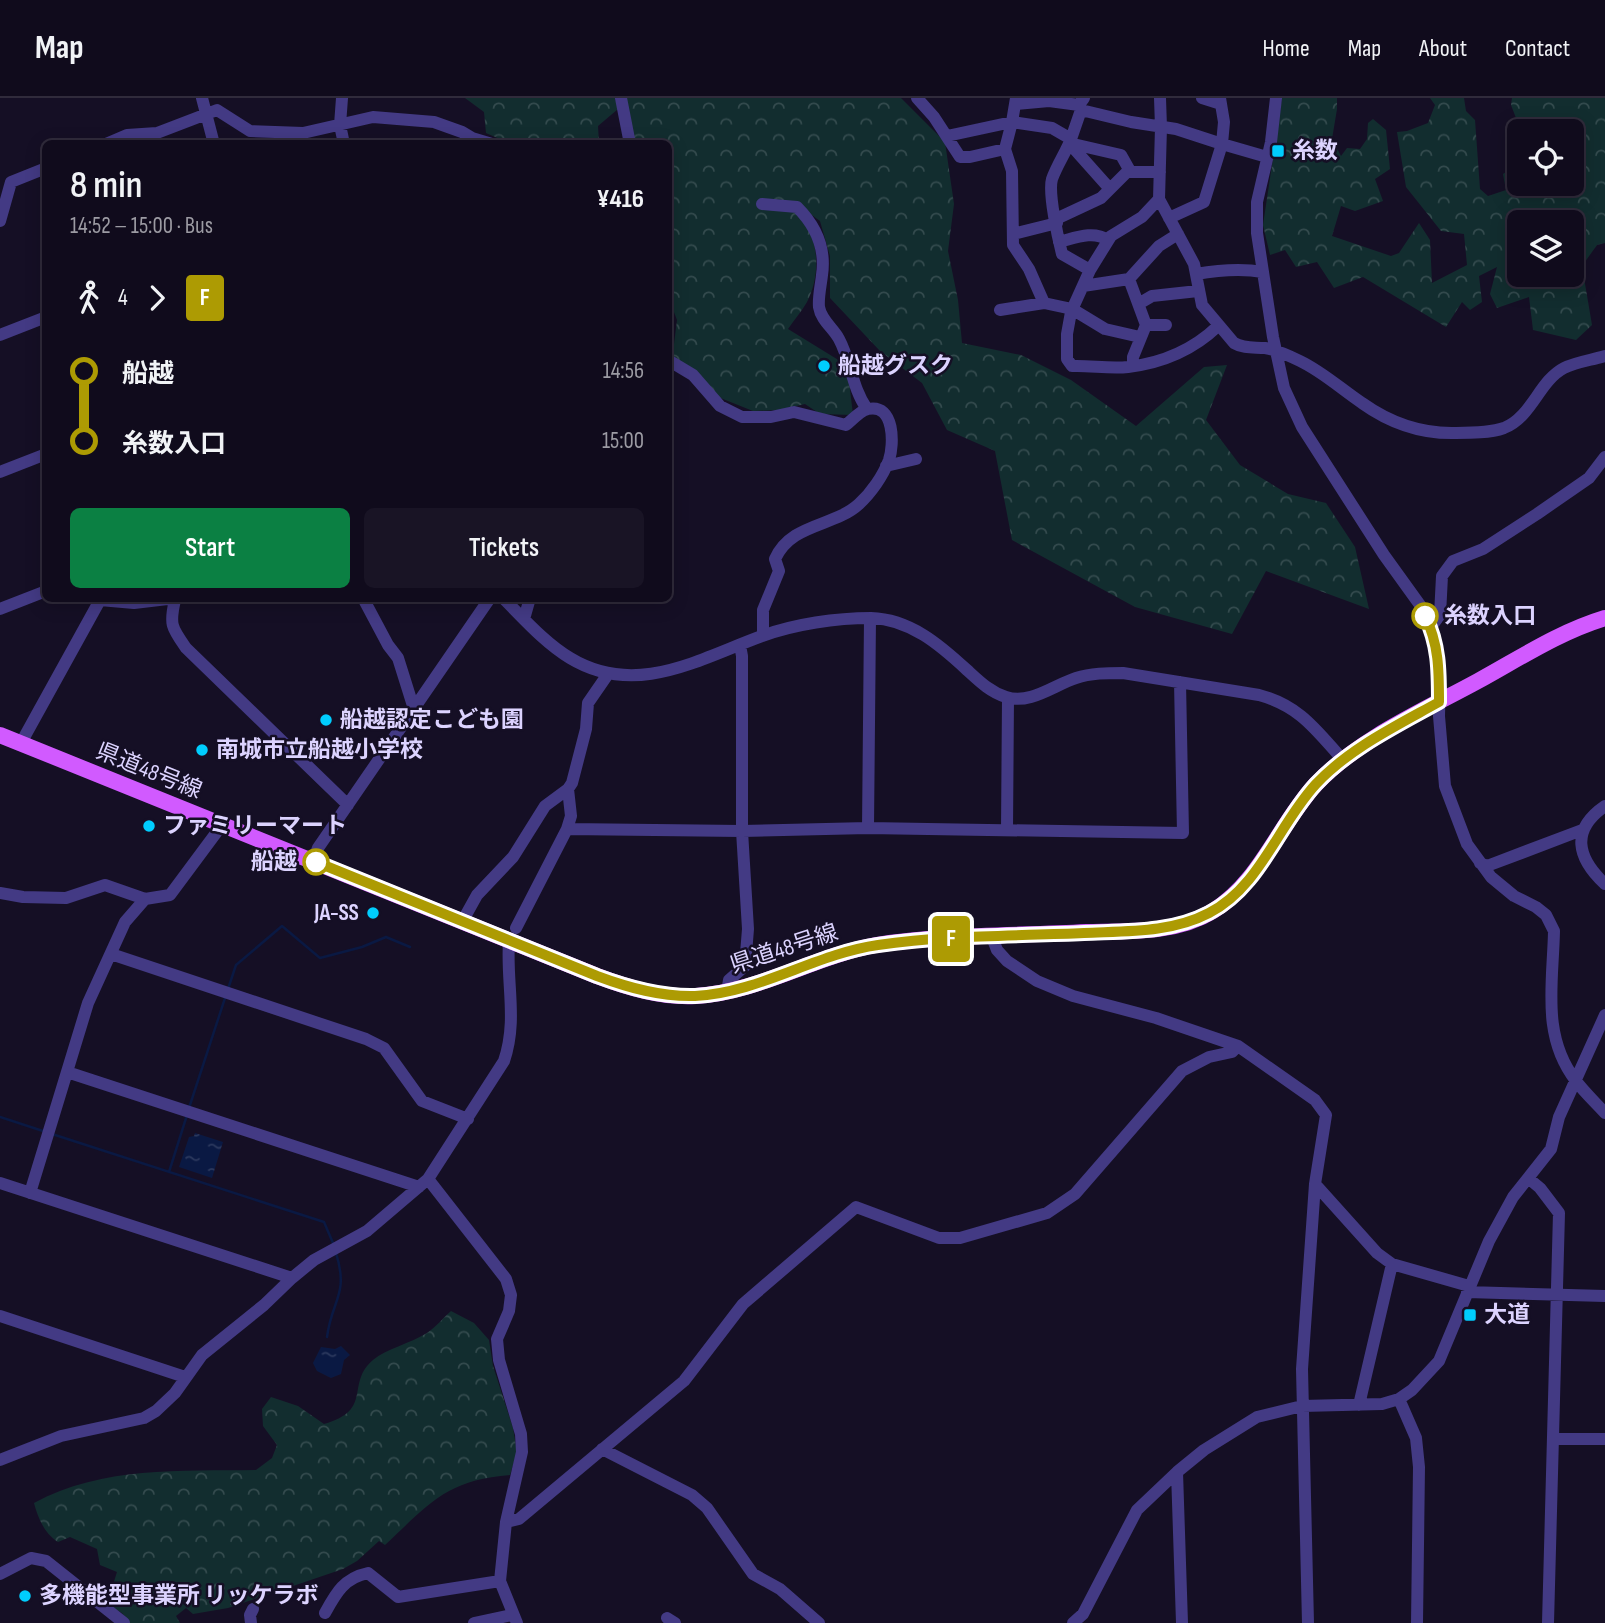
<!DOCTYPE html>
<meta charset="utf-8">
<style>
:root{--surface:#100b1c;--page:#191425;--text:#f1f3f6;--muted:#9c9ba3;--line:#302b3b;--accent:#0b8043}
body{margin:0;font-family:"Sofia Sans Condensed","Noto Sans JP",sans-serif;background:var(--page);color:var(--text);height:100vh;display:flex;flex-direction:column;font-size:26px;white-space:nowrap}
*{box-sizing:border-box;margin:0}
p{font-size:23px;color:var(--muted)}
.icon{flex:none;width:38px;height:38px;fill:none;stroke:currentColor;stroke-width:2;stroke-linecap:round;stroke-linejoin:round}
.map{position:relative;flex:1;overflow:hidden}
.drawer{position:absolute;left:42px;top:42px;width:630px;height:462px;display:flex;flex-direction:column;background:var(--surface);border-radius:10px;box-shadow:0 4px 18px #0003,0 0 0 2px var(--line)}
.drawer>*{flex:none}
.badge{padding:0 14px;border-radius:5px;font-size:24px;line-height:46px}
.tools{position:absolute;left:1507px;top:21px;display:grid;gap:14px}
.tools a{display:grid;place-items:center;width:77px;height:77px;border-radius:10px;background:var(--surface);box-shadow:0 4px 18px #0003,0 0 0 2px var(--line);font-size:35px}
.map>.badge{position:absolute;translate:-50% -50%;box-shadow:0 0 0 4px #fff}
.legs{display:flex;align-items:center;gap:10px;height:77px;padding:0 28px;font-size:23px}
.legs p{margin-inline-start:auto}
.headline{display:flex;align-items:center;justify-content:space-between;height:119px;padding:0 28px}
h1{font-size:38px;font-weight:600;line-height:52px}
.primary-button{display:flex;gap:14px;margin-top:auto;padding:14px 28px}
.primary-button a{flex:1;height:80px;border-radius:10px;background:var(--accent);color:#fff;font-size:28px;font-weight:600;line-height:80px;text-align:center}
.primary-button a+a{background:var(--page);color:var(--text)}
ul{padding:0 28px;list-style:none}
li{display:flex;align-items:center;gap:24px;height:70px;font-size:26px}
li i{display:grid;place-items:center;width:10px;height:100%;margin:0 9px;background:currentColor}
li i::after{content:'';width:18px;height:18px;margin:-9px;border:5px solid;border-radius:50%;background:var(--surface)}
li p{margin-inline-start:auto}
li:first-child i{background:linear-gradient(#0000 50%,currentColor 0)}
li:last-child i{background:linear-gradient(currentColor 50%,#0000 0)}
header{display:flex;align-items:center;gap:42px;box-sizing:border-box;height:98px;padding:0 35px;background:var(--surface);border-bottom:2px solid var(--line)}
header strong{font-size:33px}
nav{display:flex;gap:38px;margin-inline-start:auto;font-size:24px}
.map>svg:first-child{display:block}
.forest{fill:url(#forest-crowns);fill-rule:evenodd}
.water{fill:url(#water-ripples)}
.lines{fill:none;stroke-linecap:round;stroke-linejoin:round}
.stream{stroke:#0a1943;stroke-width:2.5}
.minor{stroke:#433a84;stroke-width:12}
.major{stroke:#d15aff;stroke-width:16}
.line-1-casing{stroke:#fff;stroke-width:16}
.line-1{stroke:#ad9b03;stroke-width:10}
.poi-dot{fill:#00cdfe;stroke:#150f25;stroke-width:2.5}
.stop-1-dot{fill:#fff;stroke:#ad9b03;stroke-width:3.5}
.labels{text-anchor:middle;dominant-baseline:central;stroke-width:5;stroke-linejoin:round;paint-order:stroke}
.poi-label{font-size:23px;font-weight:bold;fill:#dcd3ff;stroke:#150f25;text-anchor:start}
.stop-label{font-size:23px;font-weight:bold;fill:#dcd3ff;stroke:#150f25;text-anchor:start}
.street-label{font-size:23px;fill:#dcd3ff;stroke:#150f25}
</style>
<header>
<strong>Map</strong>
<nav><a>Home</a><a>Map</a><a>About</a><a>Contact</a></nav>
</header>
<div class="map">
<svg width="1605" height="1525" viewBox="0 0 1605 1525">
<defs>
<pattern id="forest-crowns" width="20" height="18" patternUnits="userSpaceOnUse" patternTransform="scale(1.75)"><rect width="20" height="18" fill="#122d2f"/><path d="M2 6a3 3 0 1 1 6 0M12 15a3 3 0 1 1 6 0" fill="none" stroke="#344b4e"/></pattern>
<pattern id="water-ripples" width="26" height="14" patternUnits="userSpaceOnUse" patternTransform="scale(1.75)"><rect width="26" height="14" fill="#0a1943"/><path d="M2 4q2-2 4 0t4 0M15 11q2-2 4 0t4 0" fill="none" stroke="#2d3a5f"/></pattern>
</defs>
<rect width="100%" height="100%" fill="#150f25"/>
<path class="forest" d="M465 0H615L618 11 598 28 599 45H509L486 35 484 14Z
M626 0H901L945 44 954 106 948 153 958 202 962 245 1021 257 1071 282 1136 328 1204 269 1227 267 1206 322 1240 367 1288 396 1326 405 1355 449 1369 511 1266 473 1232 536 1135 509 1012 442 995 353 947 332 922 285 880 253 830 200V158L820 123 798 107 796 112C819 136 822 175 807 204 802 213 794 222 788 231L840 263 849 283 853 317 820 316 805 306 779 312 753 313 718 299 696 272 672 262 677 222 669 201 668 46 635 45Z
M1282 0H1337V11L1332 41 1341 58 1347 50 1360 51 1367 41 1368 25 1373 21 1386 32 1390 71 1375 81 1383 103 1355 113 1341 108 1332 138 1391 158 1399 155 1419 125 1430 142 1432 185 1467 167 1464 136 1441 133 1406 89 1397 34 1407 33 1428 25 1435 7 1430 0H1464L1466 13 1475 22 1480 91 1488 98 1506 92 1503 76 1515 68 1519 54V86H1572V33H1521L1511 7 1512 0H1605V145L1597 147 1582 168 1592 227 1576 242 1533 232 1529 199 1497 210 1490 196 1497 169 1479 178 1482 204 1470 212 1462 204 1446 229 1363 179 1334 190 1317 164 1296 169 1285 152 1270 157 1263 127ZM1519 124H1572V177H1519Z
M451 1213 474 1225 489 1242 493 1268 513 1330 517 1354 510 1377C446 1382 429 1406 385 1447L379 1443 357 1463 343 1471 228 1510 193 1516 186 1510 176 1518 180 1525H130L122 1515 107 1506 117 1474 100 1467 97 1451 70 1439 58 1444C44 1435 38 1420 34 1405 102 1368 181 1373 256 1372L272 1360 277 1347 263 1328 262 1311 271 1299 298 1308 324 1326C374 1312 345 1286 373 1262 386 1251 411 1245 427 1235 436 1229 443 1220 451 1213Z"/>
<path class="water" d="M195 1035 223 1044 212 1080 179 1069 189 1039 194 1038Z
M341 1248 350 1257 344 1262 341 1276 331 1280 317 1273 313 1265 321 1249 335 1251Z"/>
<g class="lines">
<path class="stream" d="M228 891 236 867 282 828 320 860 362 849 386 839 410 849
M189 1010 226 897
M0 1019 46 1034
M52 1036 324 1124 333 1145
M169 1074 187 1017
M327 1239C332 1201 349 1197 336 1155"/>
<path class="minor" d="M202 0 214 46
M342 0 340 27 344 46
M621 0 630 46
M917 0 934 19 960 59H970L1005 51
M1016 0 1012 24 1052 30 1071 41 1081 12 1079 7 1084 0
M1160 0 1161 29 1159 101 1194 166 1202 207 1234 245C1244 251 1254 249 1265 250 1277 252 1290 258 1300 263 1323 274 1341 291 1362 305 1390 325 1422 336 1456 335 1471 335 1490 335 1504 330 1532 319 1539 283 1564 270 1576 264 1592 262 1605 258
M1202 0 1221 6
M1276 0 1271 44 1257 104V135L1273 239 1284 290 1302 329 1384 457 1420 507 1431 529 1440 576 1439 618 1445 688 1467 746 1491 779 1514 798 1536 809 1546 817 1554 833C1553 885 1541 938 1576 983 1585 995 1596 1005 1605 1015
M1016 6 1049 3 1079 7
M1081 12 1131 24 1176 31 1222 46 1224 24 1220 0
M947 38 1012 24 1005 51 1012 73 1013 147 1029 171 1044 205
M1071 41C1066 54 1057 67 1052 81 1048 95 1058 140 1062 156L1090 172
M1069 45 1121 57 1130 73
M1069 45 1110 91
M106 46 127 37 157 35 217 12 250 33 303 35 373 19 434 24 462 34 472 40 492 46
M1159 101 1142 119 1111 138 1090 172 1071 214 1067 236V261L1072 268H1077C1094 268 1112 271 1128 269 1162 265 1194 251 1218 228
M762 106 797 109C816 128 826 150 822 177 821 187 818 199 819 209 821 222 833 230 839 241 851 263 852 290 867 311
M1169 120 1204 104 1222 46 1267 59
M1056 121 1101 100 1127 74H1160
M0 123 11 84 46 70
M1013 136 1057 125
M1059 144C1075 140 1093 132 1108 142
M1196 176C1219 172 1240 170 1263 174
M1129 181 1146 227 1133 259V268
M1083 188 1129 181 1159 148 1178 136
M1140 205 1152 198 1198 193
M1000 212 1044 205 1072 211 1105 231 1140 239
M1146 227H1166
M0 237 46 219
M668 262 693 277 720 308 742 319H771L794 314 846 327C852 322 861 312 868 311 895 305 894 347 889 362 883 378 871 395 859 406 834 429 791 425 775 461L779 473 763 512V537
M886 368 916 361
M0 374 46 356
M363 500 388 547 398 560 414 611
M503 500C524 521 545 545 570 560 636 600 699 561 762 538 795 526 836 520 871 520 910 521 940 547 967 572 979 583 990 594 1006 599 1030 607 1054 587 1076 580 1091 575 1107 575 1123 575L1259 597C1300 608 1316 632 1343 662
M100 502 134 505 176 500
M175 502C169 527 172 530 186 550L348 707
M0 511 46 493
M524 521 530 500
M1431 529 1440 517 1442 478 1453 463 1483 451 1537 416 1589 380 1605 359
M21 645 100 502
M1605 708C1570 732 1577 760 1605 786
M868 730 870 520
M567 731 742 733 868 730 1183 735 1180 584
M1007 732 1008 600
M313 763 318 750 490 500
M1480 765 1487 768 1582 732
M0 795 23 799 66 800 105 787 145 801 170 797 222 727
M462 824 477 797 513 759 545 708 568 691 572 685 586 631 588 605 608 576
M516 830 567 731 571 718 568 691
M992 839 997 852 1007 863 1037 883 1073 898 1156 920 1238 948 1315 1002 1326 1017 1315 1086 1302 1271 1308 1525
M111 856 366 941 384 950 422 1003 468 1021
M727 894 729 882 745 868 748 831 742 733V558L740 547
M67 974 419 1089
M1528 1080 1540 1090 1559 1115 1548 1525
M428 1081 506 1181 511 1197 509 1213 497 1241 499 1262 521 1336 522 1354 506 1424 500 1483 517 1525
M0 1085 292 1180
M1315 1086 1377 1155 1392 1166 1469 1188
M30 1095 88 905 125 824 145 801
M1467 1194 1605 1198
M0 1218 185 1279
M1399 1301 1416 1340 1419 1369 1417 1525
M1359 1307 1392 1166
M1553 1341H1605
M602 1351 692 1397 707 1410 753 1476 780 1491 819 1525
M0 1362 61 1338 144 1320 156 1313 175 1295 202 1257 264 1207 292 1180 314 1162 367 1133 428 1081 504 963C518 922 506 885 509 843
M1177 1374 1182 1525
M506 1424 519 1421 684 1283 743 1206 856 1109 939 1140H960L1047 1115 1075 1096 1182 973 1209 959 1232 954 1238 948
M0 1476 31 1460 46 1463 124 1525
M325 1515C336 1495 344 1480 368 1475L398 1499 500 1483
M667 1520 675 1525
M251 1525 250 1517 253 1511
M474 1525 512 1517
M1073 1525 1083 1516 1137 1412 1177 1374 1204 1352 1257 1319 1302 1308 1382 1306 1399 1301 1412 1292 1439 1263 1489 1143 1513 1099 1551 1051 1559 1019 1605 917"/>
<path class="major" d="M0 637 597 878C629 890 662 900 696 898 759 894 815 858 876 847 945 836 1017 838 1086 834 1128 833 1176 836 1213 813 1261 783 1279 726 1316 686 1360 640 1423 613 1478 583 1520 560 1559 534 1605 520"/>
</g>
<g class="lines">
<defs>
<path id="line-1" d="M316 764 597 878C629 890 661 899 695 898 759 895 815 856 878 847 946 837 1016 838 1084 835 1126 833 1171 835 1209 815 1260 789 1278 727 1316 686 1350 650 1396 628 1439 604 1439 573 1439 546 1425 518"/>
</defs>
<use href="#line-1" class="line-1-casing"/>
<use href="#line-1" class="line-1"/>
</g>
<g class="poi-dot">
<rect x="1271" y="46" width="14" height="14" rx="3.5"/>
<circle cx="824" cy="268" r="7"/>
<circle cx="326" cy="622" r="7"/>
<circle cx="202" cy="652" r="7"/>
<circle cx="149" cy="728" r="7"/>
<circle cx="373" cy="815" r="7"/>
<rect x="1463" y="1210" width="14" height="14" rx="3.5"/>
<circle cx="25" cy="1498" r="7"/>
</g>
<g class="stop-1-dot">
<circle cx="1425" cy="518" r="12"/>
<circle cx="316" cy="764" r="12"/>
</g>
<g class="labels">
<g class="poi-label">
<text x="1292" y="53">糸数</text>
<text x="838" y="268">船越グスク</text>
<text x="340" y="622">船越認定こども園</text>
<text x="216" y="652">南城市立船越小学校</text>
<text x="163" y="728">ファミリーマート</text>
<text x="359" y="815" text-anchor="end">JA-SS</text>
<text x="1484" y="1217">大道</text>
<text x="39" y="1498">多機能型事業所 リッケラボ</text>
</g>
<g class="stop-label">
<text x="1444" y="518">糸数入口</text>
<text x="297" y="764" text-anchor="end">船越</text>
</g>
<g class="street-label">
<text transform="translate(149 673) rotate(22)">県道48号線</text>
<text transform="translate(784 851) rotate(-18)">県道48号線</text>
</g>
</g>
</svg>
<div class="tools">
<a><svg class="icon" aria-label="locate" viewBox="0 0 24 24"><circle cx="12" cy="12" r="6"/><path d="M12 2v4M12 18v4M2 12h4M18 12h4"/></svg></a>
<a><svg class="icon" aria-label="layers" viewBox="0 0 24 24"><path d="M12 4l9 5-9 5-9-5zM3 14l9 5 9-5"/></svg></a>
</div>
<b class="badge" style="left:951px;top:841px;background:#ad9b03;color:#fff">F</b>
<section class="drawer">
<div class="headline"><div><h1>8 min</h1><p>14:52 – 15:00 · Bus</p></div><b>¥416</b></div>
<div class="legs"><svg class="icon" aria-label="walk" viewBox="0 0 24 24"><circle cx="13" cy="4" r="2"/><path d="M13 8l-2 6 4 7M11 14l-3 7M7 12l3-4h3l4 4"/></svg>4<svg class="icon" aria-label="forward" viewBox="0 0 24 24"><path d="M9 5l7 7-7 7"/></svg><b class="badge" style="background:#ad9b03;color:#fff">F</b></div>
<ul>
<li><i style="color:#ad9b03"></i><b>船越</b><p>14:56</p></li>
<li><i style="color:#ad9b03"></i><b>糸数入口</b><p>15:00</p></li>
</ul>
<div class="primary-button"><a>Start</a><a>Tickets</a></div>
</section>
</div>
